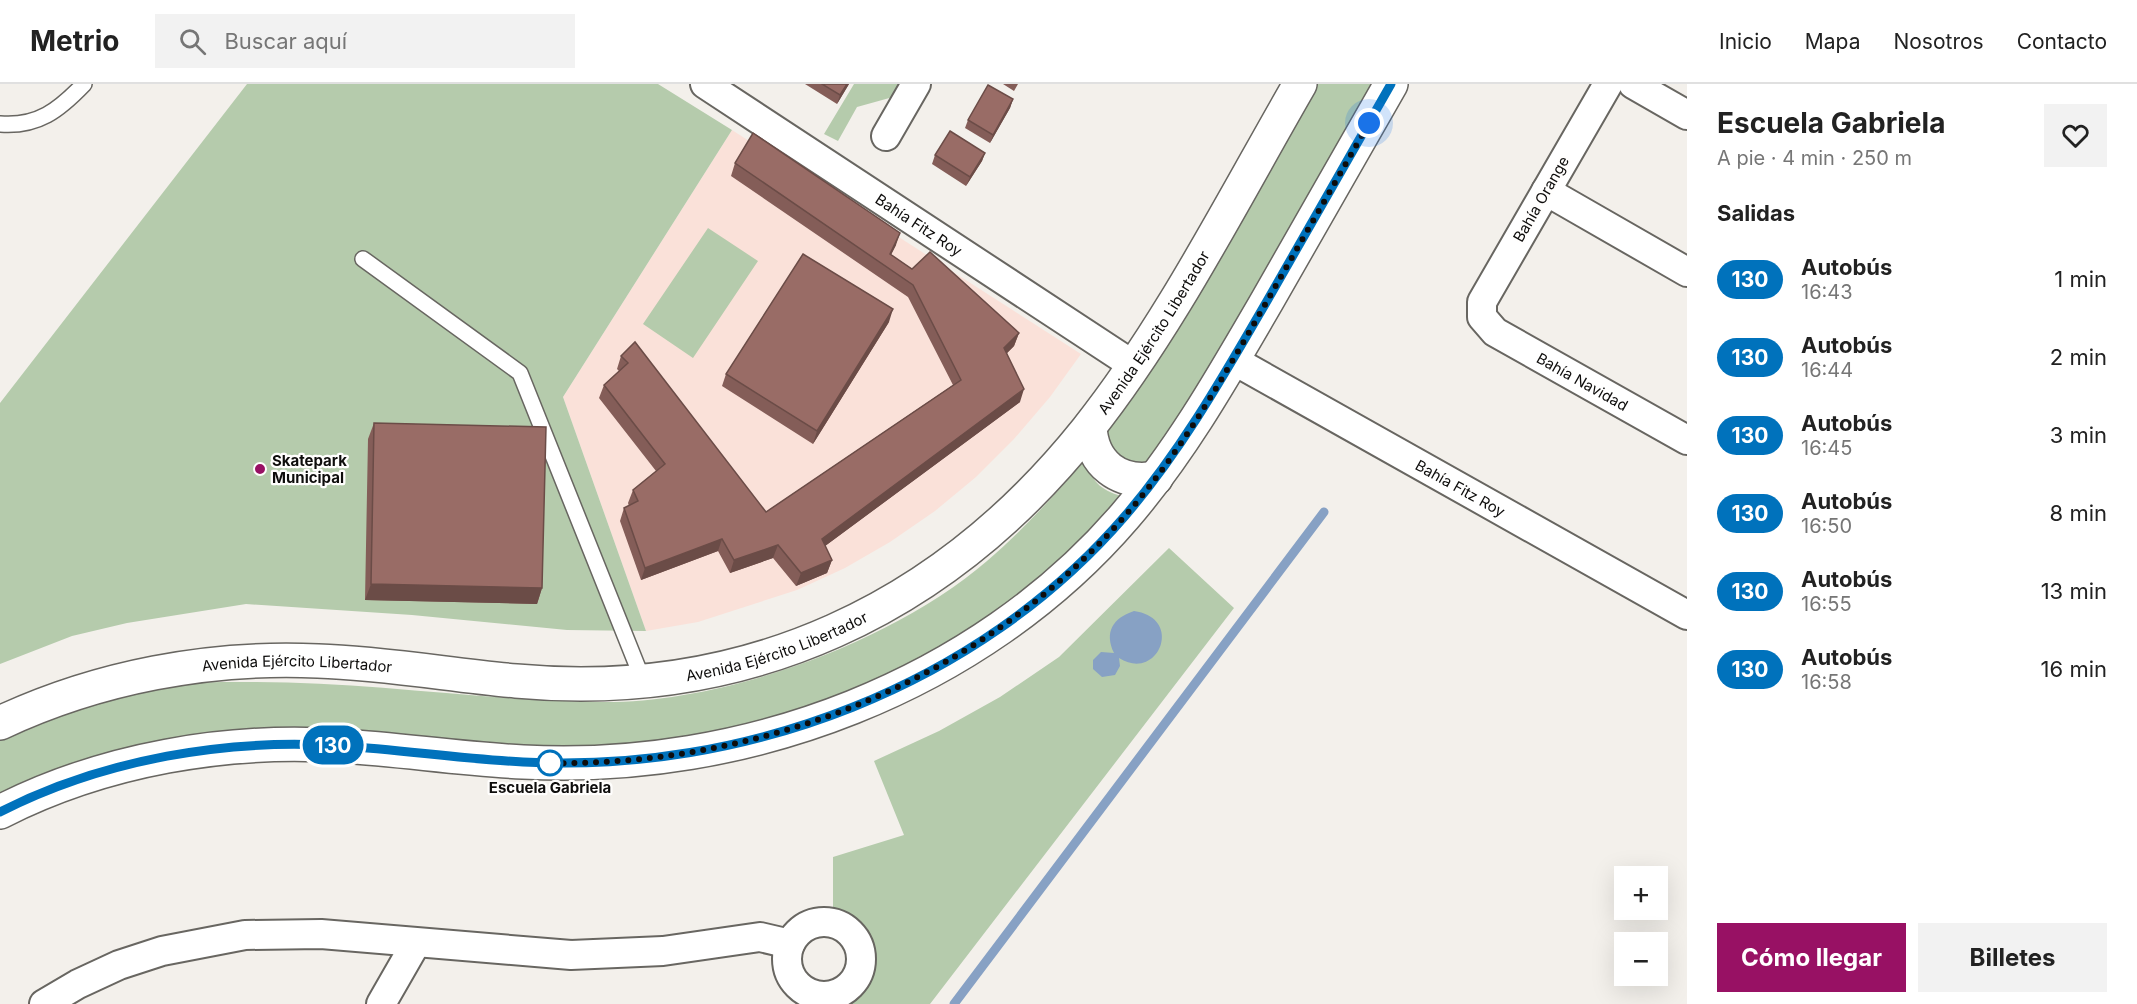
<!DOCTYPE html>
<html lang="es">
<meta charset="utf-8">
<style>
:root{--surface:#fff;--page:#f2f2f2;--text:#222;--muted:#767676;--line:#e0e0e0;--accent:#981164}
body{margin:0;font-family:Inter,sans-serif;background:var(--page);color:var(--text);height:100vh;display:flex;flex-direction:column;font-size:22px;white-space:nowrap}
*{box-sizing:border-box;margin:0}
p{font-size:20px;color:var(--muted)}
.icon{flex:none;width:33px;height:33px;fill:none;stroke:currentColor;stroke-width:2;stroke-linecap:round;stroke-linejoin:round}
.map{position:relative;flex:1;overflow:hidden}
.drawer{display:flex;flex-direction:column;background:var(--surface);width:450px}
.drawer>*{flex:none}
.badge{padding:0 12px;border-radius:20px;font-size:21px;line-height:39px}
.buttons{position:absolute;left:1614px;top:782px;display:grid;gap:12px}
.buttons a{display:grid;place-items:center;width:54px;height:54px;border-radius:0px;background:var(--surface);box-shadow:0 6px 24px #0002;font-size:30px}
.you{position:absolute;width:30px;height:30px;margin:-15px;border:4px solid #fff;border-radius:50%;background:#1a73e8;box-shadow:0 0 0 9px #1a73e833}
.map>.badge{position:absolute;translate:-50% -50%;box-shadow:0 0 0 3px #fff}
h2{padding:0 30px;font-size:22px;line-height:54px}
.round{display:grid;place-items:center;flex:none;width:63px;height:63px;border-radius:0px;background:var(--page)}
.summary{display:flex;align-items:center;justify-content:space-between;height:102px;padding:0 30px}
h1{font-size:28px;font-weight:700;line-height:45px}
.button{display:flex;gap:12px;margin-top:auto;padding:12px 30px}
.button a{flex:1;height:69px;border-radius:0px;background:var(--accent);color:#fff;font-size:24px;font-weight:700;line-height:69px;text-align:center}
.button a+a{background:var(--page);color:var(--text)}
ul{padding:0;list-style:none}
li{display:flex;align-items:center;gap:18px;height:78px;padding:0 30px}
li div{flex:1}
li b{display:block;font-size:22px}
li em{font-style:normal}
li .badge{min-width:66px;font-weight:700;text-align:center}
header{display:flex;align-items:center;gap:36px;box-sizing:border-box;height:84px;padding:0 30px;background:var(--surface);border-bottom:2px solid var(--line)}
header strong{font-size:28px}
nav{display:flex;gap:33px;margin-inline-start:auto;font-size:21px}
.search{width:420px;height:54px;background:var(--page);display:flex;align-items:center;gap:15px;box-sizing:border-box;padding:0 21px;border-radius:0px;color:var(--muted);font-size:22px}
main{display:flex;flex:1;min-height:0}
.map>svg:first-child{display:block}
.education{fill:#fae1d9}
.green{fill:#b5cbac}
.water{fill:#87a1c4}
.lines{fill:none;stroke-linecap:round;stroke-linejoin:round}
.stream{stroke:#87a1c4;stroke-width:9}
.service-casing{stroke:#686661;stroke-width:18}
.minor-casing{stroke:#686661;stroke-width:32}
.secondary-casing{stroke:#686661;stroke-width:36}
.service{stroke:#fff;stroke-width:15}
.minor{stroke:#fff;stroke-width:28}
.secondary{stroke:#fff;stroke-width:33}
.wall{fill:#845d58}
.shaded-wall{fill:#6b4c47}
.building{fill:#996c66;stroke:#6b4c47;stroke-width:1.5}
.line-casing{stroke:#fff;stroke-width:14}
.line{stroke:#0072bc;stroke-width:9}
.walk{stroke:#0e0d0c;stroke-width:6;stroke-dasharray:0 10.8}
.poi-dot{fill:#981164;stroke:#fffefd;stroke-width:2}
.stop-dot{fill:#fff;stroke:#0072bc;stroke-width:3}
.labels{text-anchor:middle;dominant-baseline:central;stroke-width:4.5;stroke-linejoin:round;paint-order:stroke}
.street-label{font-size:15px;fill:#0e0d0c;stroke:#fffefd}
.poi-label{font-size:15px;font-weight:bold;fill:#0e0d0c;stroke:#fffefd;text-anchor:start}
.stop-label{font-size:15px;font-weight:bold;fill:#0e0d0c;stroke:#fffefd}
</style>
<header>
<strong>Metrio</strong>
<div class="search"><svg class="icon" aria-label="search" viewBox="0 0 24 24"><circle cx="10" cy="10" r="6"/><path d="M15 15l6 6"/></svg>Buscar aquí</div>
<nav><a>Inicio</a><a>Mapa</a><a>Nosotros</a><a>Contacto</a></nav>
</header>
<main>
<div class="map">
<svg width="1687" height="920" viewBox="0 0 1687 920">
<rect width="100%" height="100%" fill="#f3f0eb"/>
<path class="education" d="M732 46 1081 270 1050 313 1014 355 976 393 935 427 890 458 845 484 797 506 698 538 646 547 563 313Z"/>
<path class="green" d="M247 0H658L732 46 563 313 646 547 567 546 412 531 246 520 127 539 72 552 0 580V319Z
M854 0H900L893 13 857 23 838 57 824 50Z
M1313 0H1371L1190 323 1140 390 1101 356 1168 259Z
M708 144 758 177 693 274 643 240Z
M1085 376C1094 401 1101 406 1127 414L1087 456 966 552 818 625 643 665 148 660C96 671 49 687 0 709V655C44 634 103 615 150 604 185 597 221 598 256 598 371 598 486 617 602 618 726 619 893 558 987 477 1023 446 1054 412 1085 376Z
M1169 464 1234 524 930 920H848C883 887 865 853 833 826V773L904 751 874 677 939 647 1000 613 1059 573Z"/>
<path class="water" d="M1134 527C1185 534 1158 599 1119 574L1120 582 1115 591 1102 593 1093 585V576L1101 568 1114 569C1104 548 1113 534 1134 527Z"/>
<g class="lines">
<path class="stream" d="M954 920 1324 428"/>
<defs>
<path id="service" d="M0 40C38 43 59 26 84 0
M363 175 520 289 644 599"/>
<g id="minor">
<path id="s1" d="M705 0 1133 281"/>
<path id="s2" d="M1608 0 1486 211 1482 218V233L1495 248 1687 356"/>
<path d="M1633 0 1687 31"/>
<path d="M886 52 916 0"/>
<path d="M1546 107 1687 188"/>
<path id="s3" d="M1233 276 1687 531"/>
<circle cx="824" cy="875" r="37"/>
<path d="M44 920 78 900 119 881 162 867 245 851 321 850 571 871 663 867 760 853 790 860"/>
<path d="M381 920 416 859"/>
</g>
<g id="secondary">
<path d="M1090 343C1092 380 1119 401 1156 394"/>
<path id="s4" d="M0 639C98 593 209 572 318 577 384 579 450 591 516 597 747 618 943 526 1087 346 1169 243 1234 114 1300 0"/>
<path d="M0 728C104 675 227 654 343 662 403 666 463 675 523 678 745 690 979 602 1125 432 1181 367 1224 291 1267 217 1308 145 1350 72 1391 0"/>
</g>
</defs>
<use href="#service" class="service-casing"/>
<use href="#minor" class="minor-casing"/>
<use href="#secondary" class="secondary-casing"/>
<use href="#service" class="service"/>
<use href="#minor" class="minor"/>
<use href="#secondary" class="secondary"/>
</g>
<path class="wall" d="M805 0H849L837 20Z
M1003 0H1018L1014 7Z
M1013 15 1010 24 990 59 965 44 968 36Z
M985 69 982 77 966 102 932 80 935 71Z
M735 79 896 161 891 171 912 185 1019 249 1014 262 1007 269 1020 318 825 462 832 476 827 489 796 502 773 474 730 489 718 467 641 496 620 437 624 424 629 422 628 419 633 406 656 387 599 314 604 301 619 287 617 285 621 272 766 428 953 301 908 213 731 92Z
M889 238 813 360 722 302 726 290Z
M374 339 542 504 537 520 365 516 368 355Z"/>
<path class="shaded-wall" d="M847 0H849L837 20 840 11Z
M1013 15 1010 24 990 59 993 51Z
M985 69 982 77 966 102 970 93Z
M900 149 896 161 885 182 890 170Z
M893 225 889 238 813 360 817 347Z
M1019 249 1014 262 1000 276 1004 264Z
M1024 305 1020 318 817 468 822 455Z
M722 455 718 467 641 496 645 484Z
M778 461 773 474 730 489 734 476Z
M832 476 827 489 796 502 801 489Z
M371 500 542 504 537 520 365 516Z"/>
<path class="building" d="M822 0H847L840 11Z
M988 1 1013 15 993 51 968 36Z
M950 47 985 69 970 93 935 71Z
M753 49 900 149 890 170 912 185 930 168 1019 249 1004 264 1024 305 822 455 832 476 801 489 778 461 734 476 722 455 645 484 624 424 638 417 633 406 665 380 604 301 628 279 621 272 635 258 766 428 961 296 913 201 735 79Z
M803 170 893 225 817 347 726 290Z
M374 339 546 343 542 504 371 500Z"/>
<g class="lines">
<defs>
<path id="line" d="M0 728C104 675 227 654 343 662 403 666 463 675 523 678 745 690 979 602 1125 432 1181 367 1224 291 1267 217 1308 145 1350 72 1391 0"/>
</defs>
<use href="#line" class="line-casing"/>
<use href="#line" class="line"/>
<path class="walk" d="M550 679H546C762 683 980 597 1124 433 1181 369 1223 293 1266 219 1300 159 1335 99 1369 39"/>
</g>
<circle class="poi-dot" cx="260" cy="385" r="6"/>
<circle class="stop-dot" cx="550" cy="679" r="12"/>
<g class="labels">
<g class="street-label">
<text transform="translate(1541 115) rotate(-60)">Bahía Orange</text>
<text stroke="none"><textPath href="#s1" startOffset="256">Bahía Fitz Roy</textPath></text>
<text stroke="none"><textPath href="#s4" startOffset="1296">Avenida Ejército Libertador</textPath></text>
<text stroke="none"><textPath href="#s2" startOffset="387">Bahía Navidad</textPath></text>
<text stroke="none"><textPath href="#s3" startOffset="261">Bahía Fitz Roy</textPath></text>
<text stroke="none"><textPath href="#s4" startOffset="792">Avenida Ejército Libertador</textPath></text>
<text stroke="none"><textPath href="#s4" startOffset="306">Avenida Ejército Libertador</textPath></text>
</g>
<g class="poi-label">
<text x="272" y="376">Skatepark<tspan x="272" dy="17">Municipal</tspan></text>
</g>
<g class="stop-label">
<text x="550" y="703">Escuela Gabriela</text>
</g>
</g>
</svg>
<div class="buttons">
<a>+</a>
<a>−</a>
</div>
<div class="you" style="left:1369px;top:39px"></div>
<b class="badge" style="left:333px;top:661px;background:#0072bc;color:#fff">130</b>
</div>
<section class="drawer">
<div class="summary"><div><h1>Escuela Gabriela</h1><p>A pie · 4 min · 250 m</p></div><a class="round"><svg class="icon" aria-label="heart" viewBox="0 0 24 24"><path d="M12 20l-8-8c-3-5 5-10 8-4 3-6 11-1 8 4z"/></svg></a></div>
<h2>Salidas</h2>
<ul>
<li><span class="badge" style="background:#0072bc;color:#fff">130</span><div><b>Autobús</b><p>16:43</p></div><em>1 min</em></li>
<li><span class="badge" style="background:#0072bc;color:#fff">130</span><div><b>Autobús</b><p>16:44</p></div><em>2 min</em></li>
<li><span class="badge" style="background:#0072bc;color:#fff">130</span><div><b>Autobús</b><p>16:45</p></div><em>3 min</em></li>
<li><span class="badge" style="background:#0072bc;color:#fff">130</span><div><b>Autobús</b><p>16:50</p></div><em>8 min</em></li>
<li><span class="badge" style="background:#0072bc;color:#fff">130</span><div><b>Autobús</b><p>16:55</p></div><em>13 min</em></li>
<li><span class="badge" style="background:#0072bc;color:#fff">130</span><div><b>Autobús</b><p>16:58</p></div><em>16 min</em></li>
</ul>
<div class="button"><a>Cómo llegar</a><a>Billetes</a></div>
</section>
</main>
